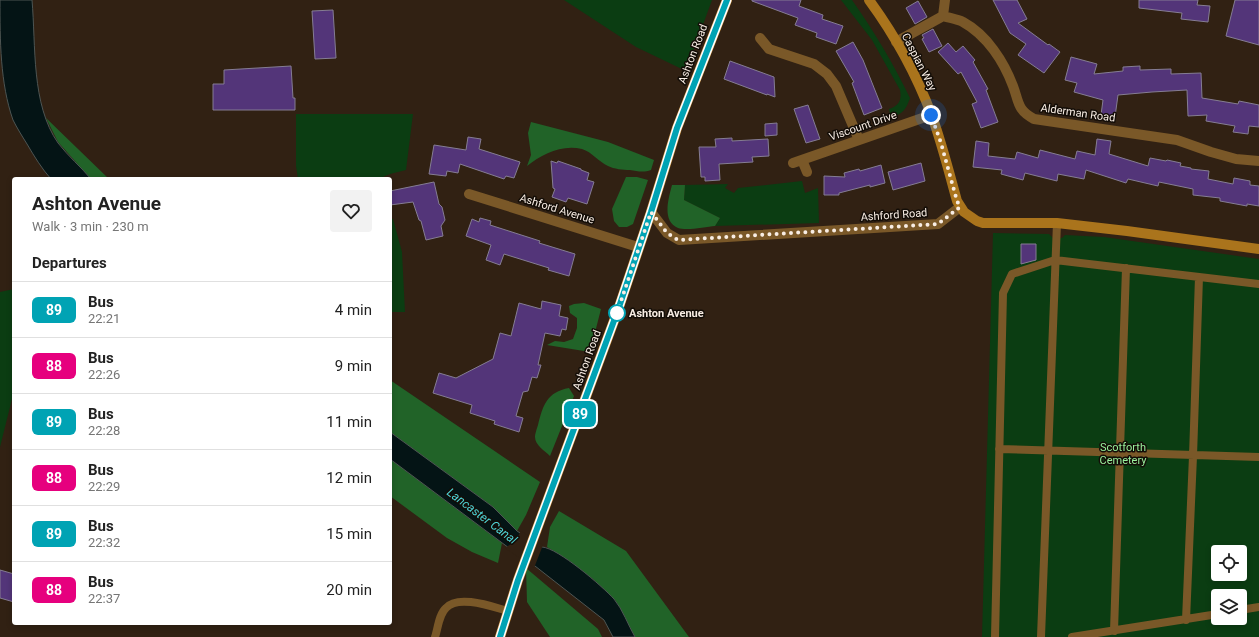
<!DOCTYPE html>
<meta charset="utf-8">
<style>
:root{--surface:#fff;--page:#f2f2f2;--text:#222;--muted:#767676;--line:#e0e0e0}
body{margin:0;font-family:Roboto,sans-serif;background:var(--page);color:var(--text);height:100vh;display:flex;flex-direction:column;font-size:15px;white-space:nowrap}
*{box-sizing:border-box;margin:0}
p{font-size:13px;color:var(--muted)}
.icon{flex:none;width:22px;height:22px;fill:none;stroke:currentColor;stroke-width:2;stroke-linecap:round;stroke-linejoin:round}
.map{position:relative;flex:1;overflow:hidden}
.sheet{position:absolute;left:12px;top:177px;width:380px;height:448px;display:flex;flex-direction:column;background:var(--surface);border-radius:4px;box-shadow:0 2px 6px #0003}
.sheet>*{flex:none}
.badge{padding:0 8px;border-radius:6px;font-size:14px;line-height:26px}
.tools{position:absolute;left:1211px;top:545px;display:grid;gap:8px}
.tools a{display:grid;place-items:center;width:36px;height:36px;border-radius:4px;background:var(--surface);box-shadow:0 2px 6px #0003;font-size:20px}
.you{position:absolute;width:20px;height:20px;margin:-10px;border:3px solid #fff;border-radius:50%;background:#1a73e8;box-shadow:0 0 0 6px #1a73e833}
.map>.badge{position:absolute;translate:-50% -50%;box-shadow:0 0 0 2px #fff}
h2{padding:0 20px;font-size:15px;line-height:36px}
.round{display:grid;place-items:center;flex:none;width:42px;height:42px;border-radius:4px;background:var(--page)}
.summary{display:flex;align-items:center;justify-content:space-between;height:68px;padding:0 20px}
h1{font-size:19px;font-weight:700;line-height:30px}
ul{padding:0;list-style:none}
li{display:flex;align-items:center;gap:12px;height:56px;padding:0 20px;border-top:1px solid var(--line)}
li div{flex:1}
li b{display:block;font-size:15px}
li em{font-style:normal}
li .badge{min-width:44px;font-weight:700;text-align:center}
.map>svg:first-child{display:block}
.green{fill:#0b3d12;fill-rule:evenodd}
.forest{fill:#216328}
.water{fill:#041415;stroke:#4d5553}
.pier{fill:#312113}
.building{fill:#533579;stroke:#857d93}
.lines{fill:none;stroke-linecap:round;stroke-linejoin:round}
.lane{stroke:#7a5828;stroke-width:8}
.street{stroke:#7a5828;stroke-width:10}
.secondary{stroke:#aa741c;stroke-width:10}
.primary{stroke:#c58e3c;stroke-width:10}
.line-casing{stroke:#fff;stroke-width:9}
.line{stroke:#00a3b4;stroke-width:6}
.walk{stroke:#f8ede4;stroke-width:4;stroke-dasharray:0 7.2}
.stop-dot{fill:#fff;stroke:#00a3b4;stroke-width:2}
.labels{text-anchor:middle;dominant-baseline:central;stroke-width:3;stroke-linejoin:round;paint-order:stroke}
.street-label{font-size:11px;fill:#f8ede4;stroke:#130d07}
.stop-label{font-size:11px;font-weight:bold;fill:#f8ede4;stroke:#130d07;text-anchor:start}
.park-label{font-size:11px;fill:#9af29d;stroke:#130d07}
.water-label{font-size:12px;font-style:italic;fill:#4ed5d8;stroke:#130d07}
</style>
<div class="map">
<svg width="1259" height="637" viewBox="0 0 1259 637">
<rect width="100%" height="100%" fill="#312113"/>
<path class="green" d="M564 0H712L686 71 636 47Z
M841 0H852C874 31 893 63 910 98 906 110 903 113 891 118L889 109C899 106 902 100 900 90L872 40Z
M296 114H413L406 170 390 174 378 179H298L296 166Z
M802 181 805 193 818 188 819 223 715 226 720 218 684 200 685 185 728 184 725 188 734 193 738 188Z
M390 218 393 219 402 252 405 312H390Z
M993 233 1049 234 1053 238H1062L1065 235 1104 237 1259 259V637H982ZM1218 552H1240V574H1218ZM1218 596H1240V618H1218Z
M14 289V391L0 447V292Z"/>
<path class="forest" d="M46 118 109 179H91L58 142Z
M531 122 608 142 654 160 651 170C643 173 637 171 630 170 623 170 614 169 608 166 599 162 592 152 582 149 562 144 542 154 527 166L531 155 528 133Z
M626 177H637L648 180 633 224 627 227H619L614 221 612 209Z
M672 185H685L684 200 720 218 715 226C706 227 686 231 678 228 661 221 669 197 672 185Z
M584 303 601 309 590 352 547 345 555 341 564 342 573 339 577 328V318L570 313 569 306 574 304Z
M390 380 540 482 526 515 517 531 493 507 390 432Z
M569 388 574 396 550 456C545 451 535 445 535 437 535 434 537 428 538 425 543 405 547 392 569 388Z
M390 459 502 543 498 563 472 552 447 538 390 496Z
M559 511 626 551 689 637H635L615 600 594 580 568 560 547 547 550 527Z
M526 568 598 629 602 637H550L527 602Z"/>
<path class="water" d="M0 0H32C36 46 31 104 58 143 68 156 81 167 91 179H51C42 169 34 156 27 144 22 136 17 128 13 120 0 83 0 40 0 0Z
M390 432 493 507 517 531 542 547C558 548 602 586 614 599 623 610 628 625 635 637H613L604 620 535 566 509 548 390 459Z"/>
<path class="pier" d="M521 531 543 545 534 568 505 548 515 541Z"/>
<path class="building" d="M752 0H801L799 6 823 15 822 19 843 26 836 44 816 37 817 33 795 25 798 18 752 1Z
M993 0H1017L1027 19 1018 23 1048 45 1049 44 1060 52 1044 73 1018 55 1026 44 1010 33Z
M1139 0H1198L1197 5 1210 6 1208 22 1181 19 1182 13 1139 8Z
M1235 0H1259V45L1226 36Z
M918 1 927 17 915 24 906 8Z
M333 10 336 58 315 59 312 11Z
M933 29 942 46 929 52 922 39 924 38 922 35Z
M853 42 863 60 882 108 864 115 852 83 854 82 836 51Z
M948 43 956 52 963 46 975 60 973 62 988 89 986 90 998 122 981 128 972 104 977 102 961 72 958 74 938 52Z
M1071 57 1097 64 1094 74 1123 71V67L1140 66V70L1171 69V74L1201 73 1202 98 1238 104 1239 101 1259 105V127L1249 126 1248 134 1233 132 1235 126 1206 121 1207 115 1188 116 1187 90 1152 92 1118 95 1115 117 1101 115 1103 100 1074 92 1077 83 1065 80Z
M730 61 774 77 775 97 767 94V95L724 79Z
M291 66 293 98H295V110H213V84H224V70Z
M808 105 820 139 806 143 794 109Z
M777 123V135L765 136V124Z
M468 137 481 139 479 149 520 162 514 178 506 176 504 179 460 164 458 173 447 171 446 176 429 174 434 145 466 150Z
M732 138V141L768 139 769 156 752 157 753 162 719 164 720 180 705 181V177H701L699 147H716L715 139Z
M1097 139 1111 141 1109 154 1148 166 1150 158 1166 161 1167 160 1181 163 1180 166 1191 168V169L1209 171 1208 179 1233 184 1234 178 1250 181V185L1259 186V206L1247 204V206L1220 201V198L1193 195V189L1159 182 1158 186 1128 179 1126 183 1086 170 1084 179 1058 174 1057 181 1025 173 1023 180 1001 174 1002 170 973 167 976 141 989 143 988 156 1015 159 1017 152 1038 158 1040 150 1075 159 1077 151 1095 155Z
M551 161 557 163 558 161 581 169V170L589 173 587 180 594 182 587 204 568 198 566 202 552 197 555 189 553 188Z
M921 163 925 181 893 190 888 172Z
M881 165 885 183 870 187V185L839 193V195H824V176L845 177 844 173 859 169 860 171Z
M434 182 439 204 442 207 445 220 441 226 443 236 426 240 421 221 419 220 413 202 390 205V191Z
M480 218 491 221 490 225 540 241 539 243 575 254 569 276 548 270 549 268 504 254 500 265 486 260 491 245 466 236 472 219 479 222Z
M1021 244H1036V260L1021 264Z
M542 301 561 305 559 316 568 318 566 330 562 329 560 336 545 333 538 365H541L537 378 532 377 528 391 523 392 516 416 523 418 519 432 494 424 495 421 470 413 472 405 433 393 439 373 456 378 493 359 500 333 511 336 519 303 541 309Z
M0 570 14 574V602L0 598Z"/>
<g class="lines">
<path class="lane" d="M999 449 1259 457
M1240 610 1259 607
M1186 620 1193 456 1199 277
M1114 631 1126 268
M435 637C438 628 439 614 446 608 458 594 493 607 508 611
M995 637 1003 293 1012 274 1055 260 1259 284
M1041 637 1057 223
M1072 637 1218 614"/>
<path class="street" d="M943 16C949 18 957 19 963 22 987 35 1004 62 1013 86 1019 102 1017 110 1034 119L1177 140 1211 152 1236 159 1259 161
M760 38 769 49 814 64 827 74 836 86 859 140
M896 42 943 16 945 0
M802 160 807 172
M793 163 931 115
M469 194 638 247
M651 212 667 233 679 240 938 224 960 207"/>
<path class="secondary" d="M869 0C894 34 917 76 932 116 942 144 949 172 957 201L964 212 977 221 983 223H1057L1127 231 1259 249"/>
<path class="primary" d="M500 637 518 580 618 310 651 212 677 128 727 0"/>
</g>
<g class="lines">
<defs>
<path id="line" d="M500 637 518 580 618 310 651 212 677 128 727 0"/>
</defs>
<use href="#line" class="line-casing"/>
<use href="#line" class="line"/>
<path class="walk" d="M617 313 651 212 667 233 678 240 938 224 960 207 957 201 941 143 931 115"/>
</g>
<circle class="stop-dot" cx="617" cy="313" r="8"/>
<g class="labels">
<g class="street-label">
<text transform="translate(693 54) rotate(-69)">Ashton Road</text>
<text transform="translate(919 62) rotate(63)">Caspian Way</text>
<text transform="translate(1078 113) rotate(8)">Alderman Road</text>
<text transform="translate(863 126) rotate(-19)">Viscount Drive</text>
<text transform="translate(557 209) rotate(17)">Ashford Avenue</text>
<text transform="translate(894 215) rotate(-4)">Ashford Road</text>
<text transform="translate(587 360) rotate(-70)">Ashton Road</text>
</g>
<g class="stop-label">
<text x="629" y="313">Ashton Avenue</text>
</g>
<g class="park-label">
<text x="1123" y="447">Scotforth<tspan x="1123" dy="13">Cemetery</tspan></text>
</g>
<g class="water-label">
<text transform="translate(482 516) rotate(37)">Lancaster Canal</text>
</g>
</g>
</svg>
<div class="tools">
<a><svg class="icon" aria-label="locate" viewBox="0 0 24 24"><circle cx="12" cy="12" r="6"/><path d="M12 2v4M12 18v4M2 12h4M18 12h4"/></svg></a>
<a><svg class="icon" aria-label="layers" viewBox="0 0 24 24"><path d="M12 4l9 5-9 5-9-5zM3 14l9 5 9-5"/></svg></a>
</div>
<div class="you" style="left:931px;top:115px"></div>
<b class="badge" style="left:580px;top:414px;background:#00a3b4;color:#fff">89</b>
<section class="sheet">
<div class="summary"><div><h1>Ashton Avenue</h1><p>Walk · 3 min · 230 m</p></div><a class="round"><svg class="icon" aria-label="heart" viewBox="0 0 24 24"><path d="M12 20l-8-8c-3-5 5-10 8-4 3-6 11-1 8 4z"/></svg></a></div>
<h2>Departures</h2>
<ul>
<li><span class="badge" style="background:#00a3b4;color:#fff">89</span><div><b>Bus</b><p>22:21</p></div><em>4 min</em></li>
<li><span class="badge" style="background:#e6007e;color:#fff">88</span><div><b>Bus</b><p>22:26</p></div><em>9 min</em></li>
<li><span class="badge" style="background:#00a3b4;color:#fff">89</span><div><b>Bus</b><p>22:28</p></div><em>11 min</em></li>
<li><span class="badge" style="background:#e6007e;color:#fff">88</span><div><b>Bus</b><p>22:29</p></div><em>12 min</em></li>
<li><span class="badge" style="background:#00a3b4;color:#fff">89</span><div><b>Bus</b><p>22:32</p></div><em>15 min</em></li>
<li><span class="badge" style="background:#e6007e;color:#fff">88</span><div><b>Bus</b><p>22:37</p></div><em>20 min</em></li>
</ul>
</section>
</div>
